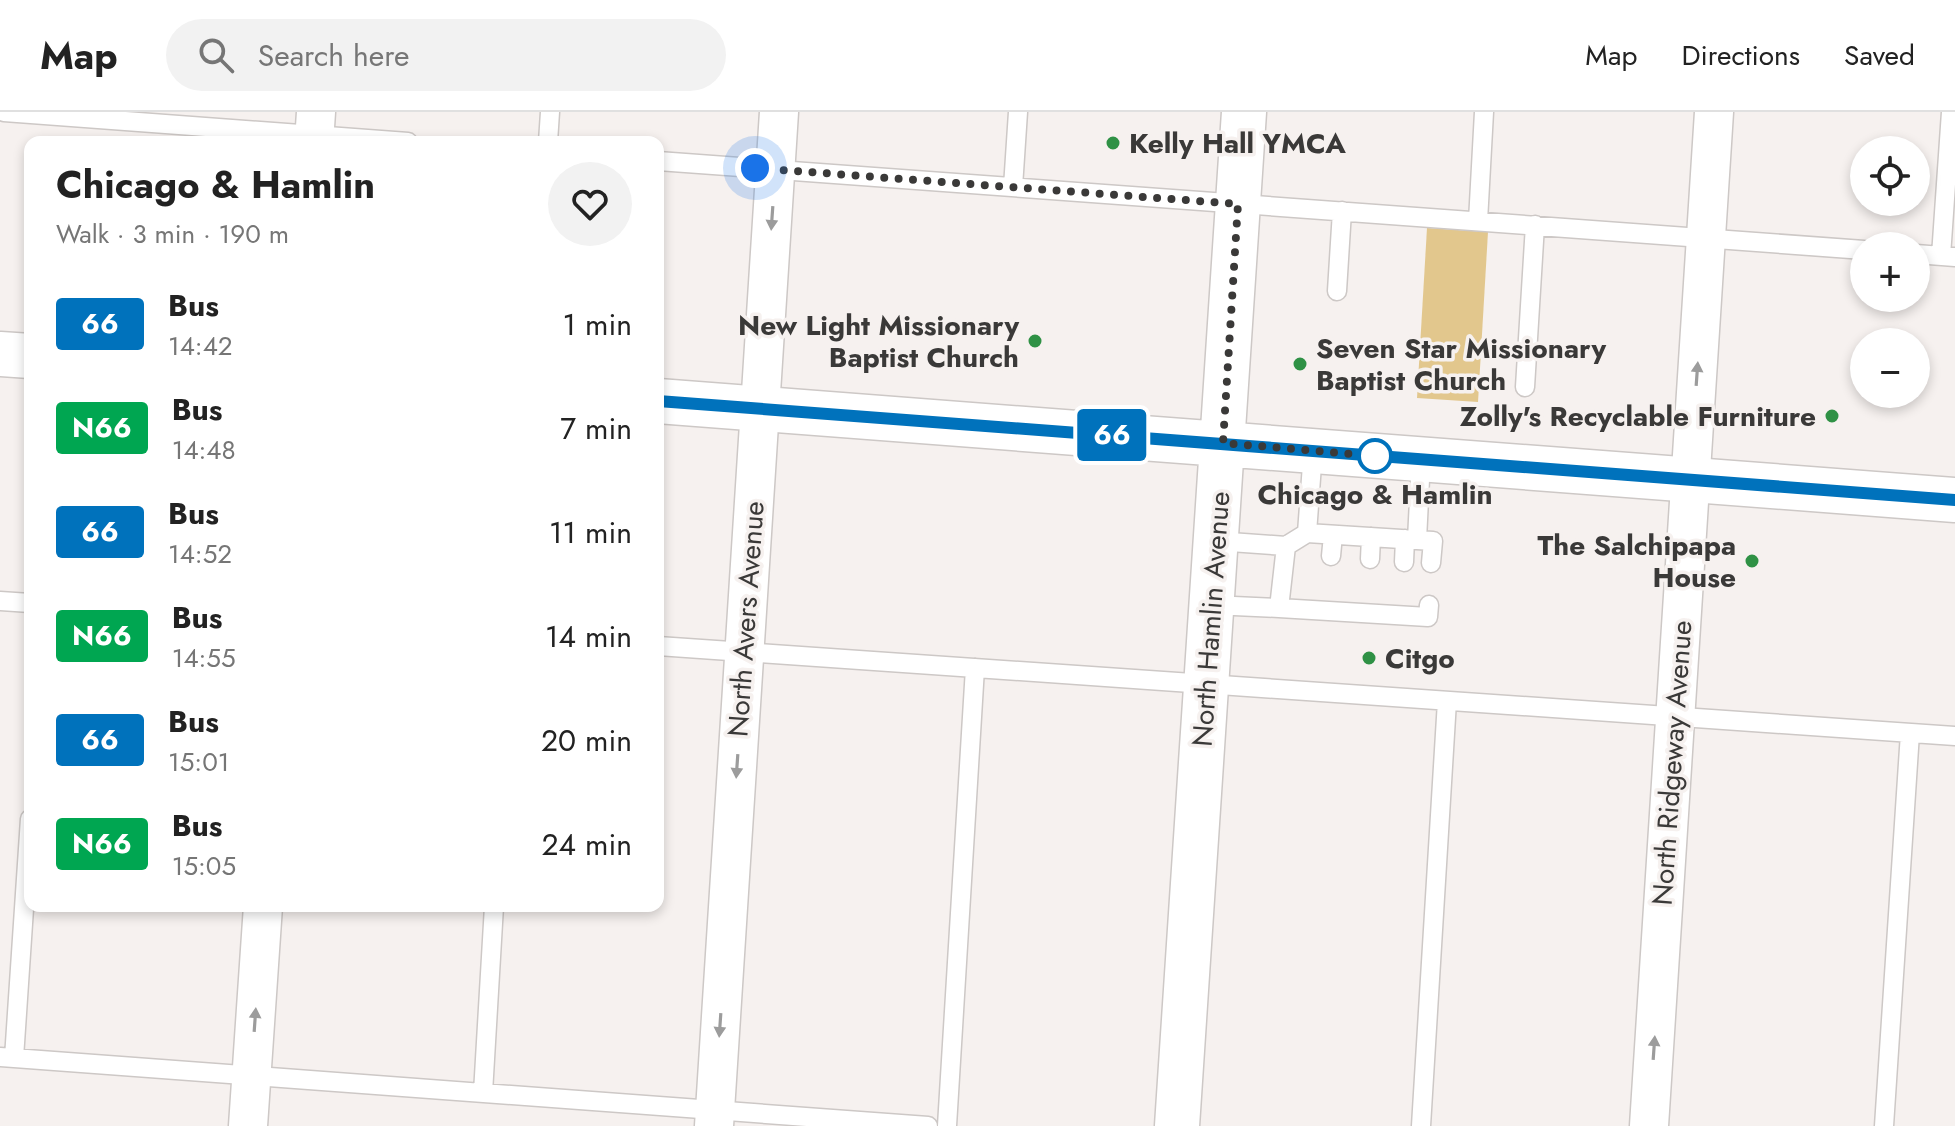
<!DOCTYPE html>
<meta charset="utf-8">
<style>
:root{--surface:#fff;--page:#f2f2f2;--text:#222;--muted:#767676;--line:#e0e0e0}
body{margin:0;font-family:Jost,sans-serif;background:var(--page);color:var(--text);height:100vh;display:flex;flex-direction:column;font-size:30px;white-space:nowrap}
*{box-sizing:border-box;margin:0}
p{font-size:26px;color:var(--muted)}
.icon{flex:none;width:44px;height:44px;fill:none;stroke:currentColor;stroke-width:2;stroke-linecap:round;stroke-linejoin:round}
.map{position:relative;flex:1;overflow:hidden}
.side{position:absolute;left:24px;top:24px;width:640px;height:776px;display:flex;flex-direction:column;background:var(--surface);border-radius:16px;box-shadow:0 4px 12px #0003}
.side>*{flex:none}
.badge{padding:0 16px;border-radius:6px;font-size:28px;line-height:52px}
.buttons{position:absolute;left:1850px;top:24px;display:grid;gap:16px}
.buttons a{display:grid;place-items:center;width:80px;height:80px;border-radius:50%;background:var(--surface);box-shadow:0 4px 12px #0003;font-size:40px}
.you{position:absolute;width:40px;height:40px;margin:-20px;border:6px solid #fff;border-radius:50%;background:#1a73e8;box-shadow:0 0 0 12px #1a73e833}
.map>.badge{position:absolute;translate:-50% -50%;box-shadow:0 0 0 4px #fff}
.round{display:grid;place-items:center;flex:none;width:84px;height:84px;border-radius:42px;background:var(--page)}
.head{display:flex;align-items:center;justify-content:space-between;height:136px;padding:0 32px}
h1{font-size:38px;font-weight:700;line-height:60px}
ul{padding:0;list-style:none}
li{display:flex;align-items:center;gap:24px;height:104px;padding:0 32px}
li div{flex:1}
li b{display:block;font-size:30px}
li em{font-style:normal}
li .badge{min-width:88px;font-weight:700;text-align:center}
header{display:flex;align-items:center;gap:48px;box-sizing:border-box;height:112px;padding:0 40px;background:var(--surface);border-bottom:2px solid var(--line)}
header strong{font-size:38px}
nav{display:flex;gap:44px;margin-inline-start:auto;font-size:28px}
.search{width:560px;height:72px;background:var(--page);display:flex;align-items:center;gap:20px;box-sizing:border-box;padding:0 28px;border-radius:44px;color:var(--muted);font-size:30px}
.map>svg:first-child{display:block}
.green{fill:#e2c78d}
.lines{fill:none;stroke-linecap:round;stroke-linejoin:round}
.lane-casing{stroke:#cdc8c6;stroke-width:21}
.street-casing{stroke:#cdc8c6;stroke-width:41}
.secondary-casing{stroke:#cdc8c6;stroke-width:47}
.lane{stroke:#fff;stroke-width:18}
.street{stroke:#fff;stroke-width:38}
.secondary{stroke:#fff;stroke-width:44}
.oneway{fill:#9c9c9c}
.line-casing{stroke:#fff;stroke-width:18}
.line{stroke:#0072bc;stroke-width:12}
.walk{stroke:#3a3938;stroke-width:8;stroke-dasharray:0 14.4}
.poi-dot{fill:#2f9145;stroke:#f6f1ef;stroke-width:3}
.stop-dot{fill:#fff;stroke:#0072bc;stroke-width:4}
.labels{text-anchor:middle;dominant-baseline:central;stroke-width:7;stroke-linejoin:round;paint-order:stroke}
.poi-label{font-size:28px;font-weight:bold;fill:#3a3938;stroke:#f6f1ef;text-anchor:start}
.stop-label{font-size:28px;font-weight:bold;fill:#3a3938;stroke:#f6f1ef}
.street-label{font-size:28px;fill:#3a3938;stroke:#f6f1ef}
</style>
<header>
<strong>Map</strong>
<div class="search"><svg class="icon" aria-label="search" viewBox="0 0 24 24"><circle cx="10" cy="10" r="6"/><path d="M15 15l6 6"/></svg>Search here</div>
<nav><a>Map</a><a>Directions</a><a>Saved</a></nav>
</header>
<div class="map">
<svg width="1955" height="1014" viewBox="0 0 1955 1014">
<rect width="100%" height="100%" fill="#f6f1ef"/>
<path class="green" d="M1427 116 1488 120 1478 290 1417 286Z"/>
<g class="lines">
<defs>
<path id="lane" d="M4 0 408 30
M548 30 550 0
M658 49 1864 138
M1013 75 1018 0
M1478 109 1484 0
M1916 142 1955 145
M1941 144 1951 0
M1337 179 1342 99
M1525 275 1535 113
M1313 339 1307 421 1286 434 1279 496 1428 505 1429 493
M1307 421 1417 428 1421 347
M1417 428 1433 429 1431 451
M1216 429 1286 434
M1331 444 1333 423
M1370 447 1371 425
M1404 450 1405 427
M0 489 30 491
M1212 493 1279 496
M658 534 1955 624
M0 945 928 1014
M14 946 30 707
M483 981 494 794
M947 1014 975 556
M1421 1014 1447 589
M1884 1014 1910 621"/>
<path id="street" d="M314 30 316 0
M248 1014 263 794
M714 1014 779 0
M1649 1014 1714 0"/>
<path id="secondary" d="M0 242 30 244
M658 289 1955 388
M1177 1014 1244 0"/>
</defs>
<use href="#lane" class="lane-casing"/>
<use href="#street" class="street-casing"/>
<use href="#secondary" class="secondary-casing"/>
<use href="#lane" class="lane"/>
<use href="#street" class="street"/>
<use href="#secondary" class="secondary"/>
</g>
<defs><path id="oneway-solid" d="M-6-.8H1V-3.2L6.5 0L1 3.2V.8H-6Z" transform="scale(2)"/></defs>
<g class="oneway">
<use href="#oneway-solid" transform="translate(772 106) rotate(94)"/>
<use href="#oneway-solid" transform="translate(1697 262) rotate(-86)"/>
<use href="#oneway-solid" transform="translate(737 654) rotate(94)"/>
<use href="#oneway-solid" transform="translate(255 908) rotate(-86)"/>
<use href="#oneway-solid" transform="translate(720 913) rotate(94)"/>
<use href="#oneway-solid" transform="translate(1654 936) rotate(-86)"/>
</g>
<g class="lines">
<defs>
<path id="line" d="M658 289 1955 388"/>
</defs>
<use href="#line" class="line-casing"/>
<use href="#line" class="line"/>
<path class="walk" d="M755 56 1238 92 1223 331 1375 344"/>
</g>
<g class="poi-dot">
<circle cx="1113" cy="31" r="8"/>
<circle cx="1035" cy="229" r="8"/>
<circle cx="1300" cy="252" r="8"/>
<circle cx="1832" cy="304" r="8"/>
<circle cx="1752" cy="449" r="8"/>
<circle cx="1369" cy="546" r="8"/>
</g>
<circle class="stop-dot" cx="1375" cy="344" r="16"/>
<g class="labels">
<g class="poi-label">
<text x="1129" y="31">Kelly Hall YMCA</text>
<text x="1019" y="213" text-anchor="end">New Light Missionary<tspan x="1019" dy="32">Baptist Church</tspan></text>
<text x="1316" y="236">Seven Star Missionary<tspan x="1316" dy="32">Baptist Church</tspan></text>
<text x="1816" y="304" text-anchor="end">Zolly's Recyclable Furniture</text>
<text x="1736" y="433" text-anchor="end">The Salchipapa<tspan x="1736" dy="32">House</tspan></text>
<text x="1385" y="546">Citgo</text>
</g>
<g class="stop-label">
<text x="1375" y="382">Chicago &amp; Hamlin</text>
</g>
<g class="street-label">
<text transform="translate(746 507) rotate(-86)">North Avers Avenue</text>
<text transform="translate(1211 507) rotate(-86)">North Hamlin Avenue</text>
<text transform="translate(1672 651) rotate(-86)">North Ridgeway Avenue</text>
</g>
</g>
</svg>
<div class="buttons">
<a><svg class="icon" aria-label="locate" viewBox="0 0 24 24"><circle cx="12" cy="12" r="6"/><path d="M12 2v4M12 18v4M2 12h4M18 12h4"/></svg></a>
<a>+</a>
<a>−</a>
</div>
<div class="you" style="left:755px;top:56px"></div>
<b class="badge" style="left:1112px;top:323px;background:#0072bc;color:#fff">66</b>
<section class="side">
<div class="head"><div><h1>Chicago &amp; Hamlin</h1><p>Walk · 3 min · 190 m</p></div><a class="round"><svg class="icon" aria-label="heart" viewBox="0 0 24 24"><path d="M12 20l-8-8c-3-5 5-10 8-4 3-6 11-1 8 4z"/></svg></a></div>
<ul>
<li><span class="badge" style="background:#0072bc;color:#fff">66</span><div><b>Bus</b><p>14:42</p></div><em>1 min</em></li>
<li><span class="badge" style="background:#00a651;color:#fff">N66</span><div><b>Bus</b><p>14:48</p></div><em>7 min</em></li>
<li><span class="badge" style="background:#0072bc;color:#fff">66</span><div><b>Bus</b><p>14:52</p></div><em>11 min</em></li>
<li><span class="badge" style="background:#00a651;color:#fff">N66</span><div><b>Bus</b><p>14:55</p></div><em>14 min</em></li>
<li><span class="badge" style="background:#0072bc;color:#fff">66</span><div><b>Bus</b><p>15:01</p></div><em>20 min</em></li>
<li><span class="badge" style="background:#00a651;color:#fff">N66</span><div><b>Bus</b><p>15:05</p></div><em>24 min</em></li>
</ul>
</section>
</div>
